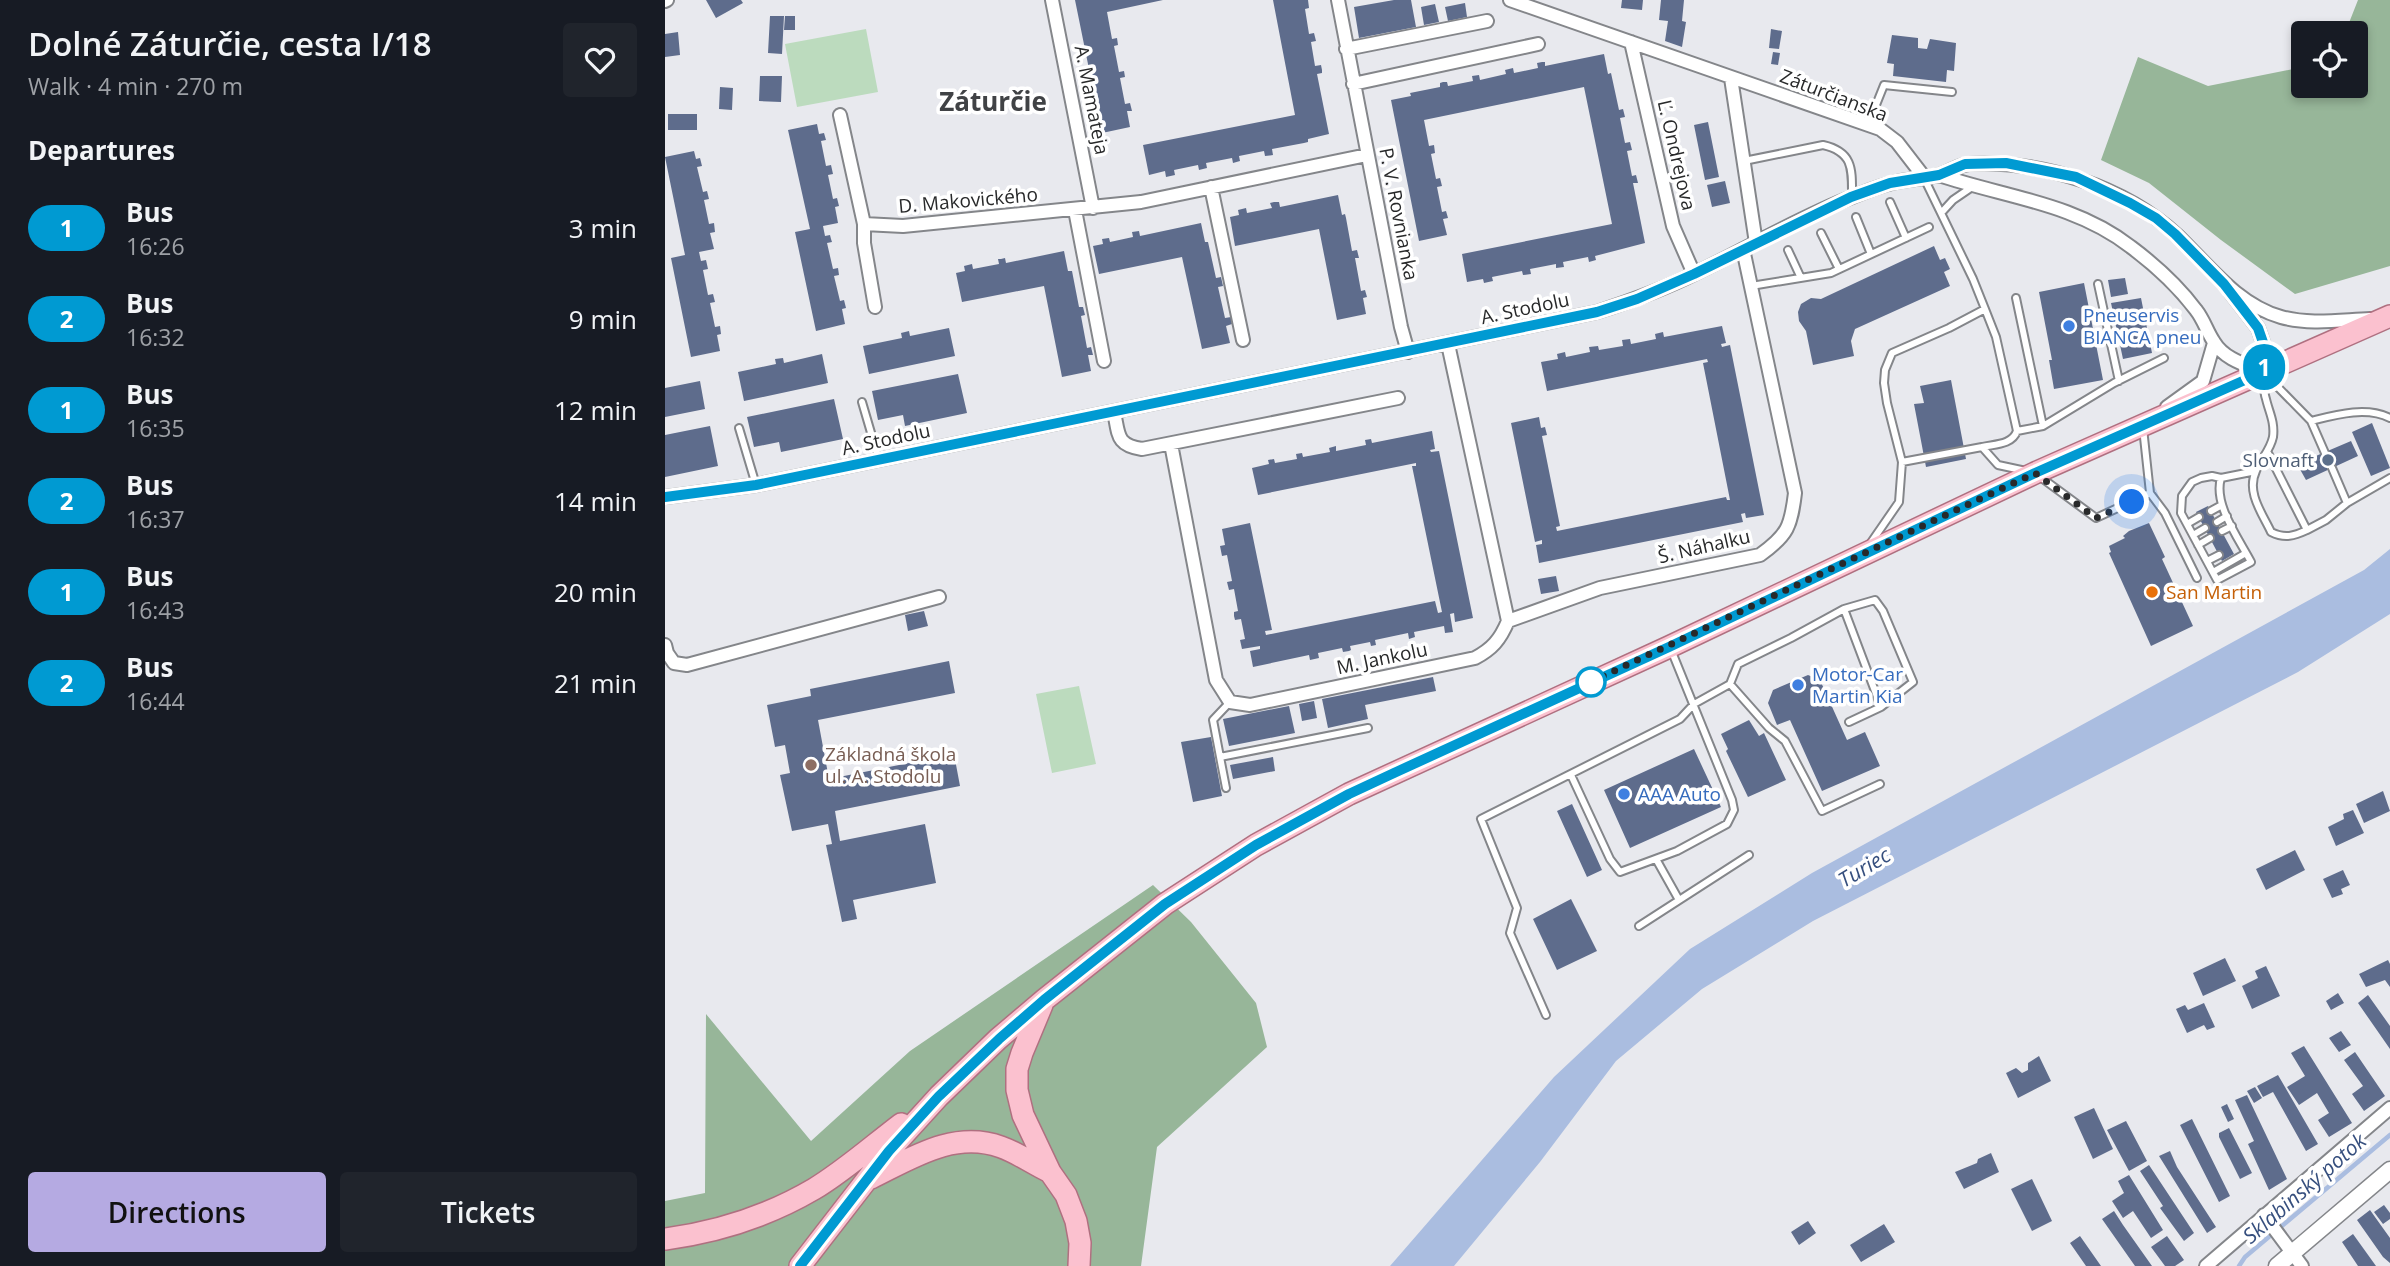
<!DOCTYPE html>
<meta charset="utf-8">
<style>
:root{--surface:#171b24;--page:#20242c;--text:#f1f3f6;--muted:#9ea1a6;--accent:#b5aae2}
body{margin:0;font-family:"Open Sans",sans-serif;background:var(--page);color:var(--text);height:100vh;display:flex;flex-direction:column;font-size:26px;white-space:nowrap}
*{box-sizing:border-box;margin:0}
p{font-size:23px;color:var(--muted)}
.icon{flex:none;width:38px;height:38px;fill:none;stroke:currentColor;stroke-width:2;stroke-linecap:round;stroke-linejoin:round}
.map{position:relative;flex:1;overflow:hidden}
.drawer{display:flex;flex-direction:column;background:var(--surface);width:665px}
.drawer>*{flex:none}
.badge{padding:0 14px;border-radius:23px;font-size:24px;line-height:46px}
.fabs{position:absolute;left:1626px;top:21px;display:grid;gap:14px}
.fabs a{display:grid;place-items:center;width:77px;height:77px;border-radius:7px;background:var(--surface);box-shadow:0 4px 10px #0003;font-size:35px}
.you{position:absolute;width:35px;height:35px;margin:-18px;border:5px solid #fff;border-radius:50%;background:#1a73e8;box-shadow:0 0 0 10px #1a73e833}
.map>.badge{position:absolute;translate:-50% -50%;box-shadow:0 0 0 4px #fff}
h2{padding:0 28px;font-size:26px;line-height:63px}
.round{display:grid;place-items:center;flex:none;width:74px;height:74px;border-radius:7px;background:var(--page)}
.overview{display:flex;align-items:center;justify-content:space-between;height:119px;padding:0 28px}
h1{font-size:33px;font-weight:600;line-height:52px}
.button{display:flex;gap:14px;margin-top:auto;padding:14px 28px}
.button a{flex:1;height:80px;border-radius:7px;background:var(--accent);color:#111;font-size:28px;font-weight:600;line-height:80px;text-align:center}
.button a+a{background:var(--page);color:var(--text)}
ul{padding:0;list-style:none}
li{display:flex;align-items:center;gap:21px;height:91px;padding:0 28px}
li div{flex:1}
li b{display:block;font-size:26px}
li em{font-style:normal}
li .badge{min-width:77px;font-weight:700;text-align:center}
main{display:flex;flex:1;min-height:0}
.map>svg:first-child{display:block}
.green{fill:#bcdbbe}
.forest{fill:#97b699}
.water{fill:#aabde0}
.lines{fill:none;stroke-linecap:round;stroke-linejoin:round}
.stream{stroke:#aabde0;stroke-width:4.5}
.building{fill:#5e6c8c}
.service-casing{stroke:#84868a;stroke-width:10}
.minor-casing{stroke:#84868a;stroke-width:16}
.tertiary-casing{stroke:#84868a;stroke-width:19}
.primary-casing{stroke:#af7080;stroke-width:24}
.service{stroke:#fff;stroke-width:6}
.minor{stroke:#fff;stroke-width:12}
.tertiary{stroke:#fff;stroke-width:16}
.primary{stroke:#fbc1cf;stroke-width:21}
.line-casing{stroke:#fff;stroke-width:16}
.line{stroke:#009ad2;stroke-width:10}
.walk{stroke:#28292a;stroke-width:7;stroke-dasharray:0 12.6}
.shop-dot{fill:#3f7fe0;stroke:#fff;stroke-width:2.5}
.service-dot{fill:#5c6f8a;stroke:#fff;stroke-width:2.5}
.food-dot{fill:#e8710a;stroke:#fff;stroke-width:2.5}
.stop-dot{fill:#fff;stroke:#009ad2;stroke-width:3.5}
.education-dot{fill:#8d6e63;stroke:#fff;stroke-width:2.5}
.labels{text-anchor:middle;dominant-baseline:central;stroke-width:7;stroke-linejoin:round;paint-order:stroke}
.street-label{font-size:19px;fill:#28292a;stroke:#fff}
.shop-label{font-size:19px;fill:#366cbe;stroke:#fff;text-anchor:start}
.service-label{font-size:19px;fill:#4e5e75;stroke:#fff;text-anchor:end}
.food-label{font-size:19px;fill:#c56008;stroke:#fff;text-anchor:start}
.education-label{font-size:19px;fill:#785e54;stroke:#fff;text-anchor:start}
.water-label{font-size:21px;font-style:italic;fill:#364f7e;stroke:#fff}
.district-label{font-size:26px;font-weight:bold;fill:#404245;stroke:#fff}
</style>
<main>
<section class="drawer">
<div class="overview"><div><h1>Dolné Záturčie, cesta I/18</h1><p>Walk · 4 min · 270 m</p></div><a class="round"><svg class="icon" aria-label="heart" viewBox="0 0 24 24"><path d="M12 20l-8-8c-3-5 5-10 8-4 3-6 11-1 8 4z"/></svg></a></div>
<h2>Departures</h2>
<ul>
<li><span class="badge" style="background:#009ad2;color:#fff">1</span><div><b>Bus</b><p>16:26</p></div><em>3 min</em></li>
<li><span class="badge" style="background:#009ad2;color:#fff">2</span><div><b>Bus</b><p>16:32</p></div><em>9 min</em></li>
<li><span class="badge" style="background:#009ad2;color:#fff">1</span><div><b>Bus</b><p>16:35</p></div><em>12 min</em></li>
<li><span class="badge" style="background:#009ad2;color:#fff">2</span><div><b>Bus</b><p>16:37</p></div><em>14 min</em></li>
<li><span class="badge" style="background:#009ad2;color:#fff">1</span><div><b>Bus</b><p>16:43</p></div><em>20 min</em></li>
<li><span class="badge" style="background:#009ad2;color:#fff">2</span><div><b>Bus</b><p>16:44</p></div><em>21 min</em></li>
</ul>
<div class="button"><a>Directions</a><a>Tickets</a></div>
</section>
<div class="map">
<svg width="1725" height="1266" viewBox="0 0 1725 1266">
<rect width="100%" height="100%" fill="#e8e9ee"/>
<path class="green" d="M201 29 213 92 132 107 120 44Z
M414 686 431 764 387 773 371 694Z"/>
<path class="forest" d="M1693 0H1725V266L1630 294 1556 240 1484 183 1436 160 1473 57 1543 86 1638 67V86H1690V33H1680Z
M488 885 526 922 591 1003 602 1047 492 1147 476 1266H0V1201L40 1193 41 1014 146 1141 245 1051Z"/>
<path class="water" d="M1725 549V614L1633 672 1148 921 1037 989 951 1061 875 1162 789 1266H725L889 1077 1025 949 1147 873 1699 570Z"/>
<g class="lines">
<path class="stream" d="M1574 1266 1580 1257 1725 1135"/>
</g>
<path class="building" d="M41 0H76L78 3 51 18Z
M410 0H498L442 12 447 39 452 38 453 45 449 46 454 72 459 71 460 77 455 78 460 104 465 103 467 111H462L465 127 437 133Z
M608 0H643L644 8 640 9 644 34 649 33 651 41 646 42 650 66 656 65 657 70V73L652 74 664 134 643 139V142L639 143 607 149 608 155 600 156 599 151 574 156 575 161 568 163 567 158 541 163 542 168 534 170 533 165 509 170 510 175 501 177 500 171 484 175 478 145 630 115Z
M729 0H746L751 27 694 38 689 7Z
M957 0H978L977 10 956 8Z
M996 0H1019L1017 21 1021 22 1017 47 1000 41 1003 21 994 20Z
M800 3 802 17 783 21 780 7Z
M770 4 774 22 759 25 756 7Z
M105 16H119L117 54 103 53Z
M120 16H130V30H119Z
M1106 29 1117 31 1114 49 1104 48Z
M13 32 15 55 0 57V34Z
M1227 35 1253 38V48L1262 49 1265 39 1291 43 1289 71 1282 70 1281 82 1228 76 1229 64 1222 63Z
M1108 52 1115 53 1113 65 1106 64Z
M939 54 943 74 946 73 954 110 958 109 960 117 955 118 960 143 965 142 967 150 962 151 967 176 971 175 973 183H968L980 243 930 256 931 260 924 262 923 257 898 262 899 267 891 268V264L865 269 866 274 858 275 857 271 827 277 828 281 819 283 818 279 802 282 797 254 947 224 919 87 759 120 764 146 769 145 770 153 766 154 771 179 775 178 777 186 772 187 777 212 781 211 783 218 778 219 782 235 754 241 726 100 746 96 745 93 775 87V83L778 82H782L783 86 808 81 807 76 814 75 815 80 841 74 840 70 848 68 849 73 873 68 872 63 877 62H880V66Z
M95 76H117L116 102 94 101Z
M55 87 68 88 67 110 54 109Z
M3 114H32V130H3Z
M1043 122 1054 177 1040 180 1029 125Z
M152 124 154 134 159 133 161 140 156 141 161 166 166 165 168 174 163 175 168 199 172 198 174 206 170 207 173 223 158 226 160 236 165 235 166 239 167 242 162 243 168 269 173 268 174 275 169 276 175 301 179 300 181 308 177 309 180 324 151 331 130 232 145 229 123 130Z
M29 151 31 159 35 158 37 166 32 167 38 192 42 191 44 199 39 200 44 224 49 223 50 232 45 233 49 249 34 252 36 261 41 260 43 269 38 270 43 295 48 294 50 302 45 303 50 327 55 326 56 334 52 335 55 351 26 357 6 258 20 255 0 157Z
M1060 181 1065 203 1047 207 1042 185Z
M673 195 677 215 680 214 681 218 687 251 692 250 694 258H690L696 291 700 290 702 297 698 298 701 314 672 320 654 229 570 246 565 217 574 215 573 210 581 208 582 213 607 208 605 203 609 202H614L615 207Z
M536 223 540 242H543L551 278 556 277 558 286 553 287 560 318 566 317 567 324 561 326 565 343 537 349 517 257 434 274 428 246 438 244 437 239 444 238 445 242 468 237 467 232 474 231 475 236Z
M1269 246 1275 260 1280 258 1285 269 1279 272 1285 286 1190 329 1186 341 1189 356 1148 365 1141 331 1134 321 1133 312 1136 304 1146 298 1156 299Z
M399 251 403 271H407L414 307H418L420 315 416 316 422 348 426 347 428 355H423L426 371 397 377 379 286 297 302 291 273 300 271 299 266 307 264 308 269 334 264 333 259H336L340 258 341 263Z
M1460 278 1463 294 1446 297 1443 280Z
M1419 283 1438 380 1389 389 1384 360H1387L1374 292Z
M1476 298 1487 353 1458 359 1446 303Z
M1057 326 1061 343 1056 344 1057 347 1065 345 1099 515 1081 518 1080 513 1076 514 1078 522 874 563 871 545 877 544V540L870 542 846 423 874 417 876 428 880 427 882 435 877 436 895 526 891 527 892 531 1061 497 1062 500H1065L1038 363 1043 362 1042 359 882 391 876 362 893 359 892 354 900 352 901 357 925 352 924 347 933 346 934 350 958 346 957 340 965 339 966 344 991 339 990 334 998 332 999 337Z
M284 328 290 356 204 374 198 346 237 338 236 333 244 331 245 336Z
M157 354 163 383 79 401 73 372 111 364 110 359 118 358 119 363Z
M293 374 302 413 240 426 238 415 213 420 207 391Z
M1286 380 1301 459 1261 467 1249 404 1259 403 1255 386Z
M35 381 40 409 0 417V388Z
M169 399 178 439 116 452 114 442 89 447 82 417Z
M1707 423 1725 468 1706 476 1687 432Z
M45 426 53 466 0 477V435Z
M767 431 770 449 765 450 766 452 774 451 808 618 790 622 789 613 785 614 788 632 780 633 779 626 749 632 750 637 744 639 743 633 710 640 711 645 706 646 705 642 685 646 686 650 684 651 678 652 677 648 653 653 654 658 645 660 644 655 588 667 585 651 595 649V646L577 649 575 640 580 639 576 619 570 620 569 616V612L573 611 569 589 564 590 562 582 567 581 562 555 557 556 555 546 560 545 557 529 585 523 607 630 600 631 601 635 770 601 773 613 777 612 747 466H751V463L593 495 587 468 604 464 603 460 609 459 610 463 632 459 631 454 637 453 638 457 665 452 664 448 671 446V451L701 445 700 440 706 439 707 443Z
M1686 441 1693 456 1641 480 1632 464Z
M1543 506 1569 554 1557 561 1531 512Z
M1484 523 1500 557 1497 559 1528 626 1486 646 1444 553 1446 552 1444 546 1460 538 1458 536 1464 531Z
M891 576 894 591 876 594 873 579Z
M259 611 263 626 243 631 240 615Z
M284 661 290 693 153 720 164 779 289 754 295 786 170 811 175 841 260 824 271 883 188 900 192 919 177 922 161 845 167 844 163 824 127 831 115 775 125 773 120 745 110 747 102 705 146 696 145 689Z
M1143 675 1155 680 1182 740 1200 732 1215 766 1157 791 1125 720 1112 725 1103 703 1108 690Z
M768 677 771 691 700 705 703 719 663 728 657 699Z
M649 701 652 718 637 721 634 704Z
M624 706 630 733 564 746 558 719Z
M1084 720 1094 736 1099 733 1121 780 1083 797 1061 751 1063 749 1056 734Z
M546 737 557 796 528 802 516 742Z
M1029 749 1056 807 965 848 939 790Z
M608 757 610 771 568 779 565 765Z
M1718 791 1725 811 1699 823 1691 804Z
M907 804 937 870 922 877 892 811Z
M1688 810 1699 833 1671 846 1663 827 1679 819 1678 814Z
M1630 850 1640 870 1601 890 1591 869Z
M1678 870 1685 885 1676 889 1678 894 1667 898 1658 879Z
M906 899 932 951 892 970 868 919Z
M1560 958 1571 981 1538 996 1528 973Z
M1723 960 1725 964V987L1720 980 1701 987 1694 974Z
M1601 966 1615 996 1587 1009 1577 986 1593 978 1590 971Z
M1673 993 1679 1003 1666 1010 1661 1001Z
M1703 995 1725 1026V1049L1693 1003Z
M1539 1003 1550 1027 1542 1030 1539 1025 1522 1033 1511 1009 1520 1005 1523 1010Z
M1676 1031 1686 1045 1674 1052 1664 1038Z
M1639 1046 1687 1123 1664 1137 1653 1120 1664 1113 1652 1093 1634 1105 1622 1087 1640 1076 1626 1053Z
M1690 1052 1720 1096 1699 1111 1687 1094 1698 1086 1679 1060Z
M1374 1056 1386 1081 1353 1098 1341 1073 1351 1068 1357 1073 1363 1070V1063Z
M1613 1075 1653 1144 1641 1151 1608 1092 1598 1097 1592 1086Z
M1590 1087 1597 1098 1589 1103 1582 1091Z
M1582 1095 1622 1179 1604 1190 1583 1144 1589 1141 1570 1100Z
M1562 1104 1569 1119 1563 1122 1556 1107Z
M1429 1108 1448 1149 1428 1159 1409 1117Z
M1527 1119 1565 1196 1554 1202 1515 1125Z
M1461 1121 1482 1161 1464 1171 1442 1130Z
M1564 1128 1587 1173 1575 1179 1554 1137V1133Z
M1505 1151 1512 1167 1551 1227 1542 1233 1494 1156Z
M1326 1153 1334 1172 1299 1189 1290 1172 1312 1163 1313 1159Z
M1484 1165 1529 1233 1519 1241 1495 1208 1498 1206 1475 1171Z
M1464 1175 1498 1230 1486 1238 1468 1211 1458 1218 1447 1201 1459 1193 1453 1181Z
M1367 1179 1387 1221 1367 1231 1346 1189Z
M1719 1205 1725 1213V1219L1718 1224 1709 1212Z
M1705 1210 1725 1238V1263L1718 1257 1692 1220Z
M1449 1211 1458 1225 1487 1266H1470L1437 1219Z
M1143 1221 1151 1233 1134 1245 1126 1232Z
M1219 1224 1230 1242 1196 1262 1185 1245Z
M1688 1234 1711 1266H1693L1677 1242Z
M1415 1236 1436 1266H1421L1405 1243Z
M1502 1236 1519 1260 1510 1266H1500L1486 1247Z"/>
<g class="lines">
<defs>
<path id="service" d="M1203 125 1219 85 1287 92
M1079 161 1158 145C1189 152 1187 170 1187 197
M1225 202 1241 238
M1277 212 1288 200 1307 187
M1191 217 1206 254
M1156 233 1174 269
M1123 250 1136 278
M1433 284 1454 381
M1086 286 1166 273 1264 227
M1351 298 1378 426
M197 402 214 460
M1646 421C1670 415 1701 406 1725 418
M74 428 91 485
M1352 431 1378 426 1449 383 1499 358
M1317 447C1330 444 1347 445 1352 431L1331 337 1320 309
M1603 453 1642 530 1661 520 1682 503 1667 468
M1237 462 1317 447 1333 465 1361 471
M1374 476 1431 518 1485 493 1478 428
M1556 478C1548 504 1574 539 1586 562L1552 580 1516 513 1517 496 1527 482 1536 478 1547 476 1556 478 1591 471
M1485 493 1500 513 1532 578
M1682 503 1725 478
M1546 511 1557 505
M1552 522 1562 516
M1522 524 1534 517
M1642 530C1629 536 1620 539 1606 532 1597 513 1581 492 1591 471 1596 458 1605 451 1608 437 1610 422 1604 412 1601 399 1598 391 1599 381 1598 372L1646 421 1660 453
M1557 531 1567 526
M1528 535 1540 528
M1205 544 1234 502 1237 462 1222 403 1219 383 1220 370 1227 353 1284 328 1320 309 1308 279 1259 178
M1533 545 1545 538
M1542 561 1554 555
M1548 572 1581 553
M1065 684 1104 728 1120 741 1157 811 1215 784
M565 702 548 720 555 757 703 728
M1184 722 1216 707 1248 682 1218 611 1210 600 1179 609 1216 707
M555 757 561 788
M906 775 945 859 955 872 1012 851 1062 824 1069 810 1067 800 1007 652
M991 859 1014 900
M974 926 1084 855
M881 1015 845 933 852 908 816 819 1015 719 1029 704 1065 684 1073 664 1126 638 1179 609"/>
<path id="minor" d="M387 0 428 208
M673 0 736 327 743 352
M845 0 1215 129 1232 142 1259 177
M0 1 2 0
M966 42 1008 226 1029 274
M681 49 822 21
M1066 78 1091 243
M688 84 873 44
M175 115 199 224V243L210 307
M1274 175C1339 197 1410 203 1466 247 1490 265 1513 286 1531 310 1539 320 1542 332 1549 342 1559 359 1581 365 1598 372L1601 351 1593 328 1566 293
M546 187 578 340
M410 210 439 361
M199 224 238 226 476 202 702 155
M1502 407 1538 381 1549 343
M449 412C454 435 451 445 477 449L733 398
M506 444 551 680 565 702 585 705 810 658C827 649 835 640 843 621L783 344
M0 497 91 485 932 312C966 301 999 289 1031 273 1083 248 1133 218 1187 197 1200 192 1214 186 1227 183 1242 179 1259 179 1274 175 1284 172 1293 165 1304 164 1376 160 1459 186 1513 236 1544 266 1573 305 1616 317 1644 325 1676 320 1705 319
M843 621 935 588 1095 555C1123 535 1126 526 1130 493L1078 249
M0 645 2 653 9 663 22 665 274 597
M1599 1215 1637 1266
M1541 1266 1725 1108"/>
<path id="tertiary" d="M1612 1266 1725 1170"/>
<path id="primary" d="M377 1005 357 1053 352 1069V1090L358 1115 385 1172 401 1195 411 1221 415 1243 414 1266
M206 1178C247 1158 289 1130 336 1147 353 1153 368 1164 385 1172
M0 1239C53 1232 103 1216 149 1189 179 1171 207 1146 236 1124
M135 1266 224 1151 274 1096 333 1039 379 1000 500 904 591 845 684 794 1004 647 1370 473 1725 316"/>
</defs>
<use href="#service" class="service-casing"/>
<use href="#minor" class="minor-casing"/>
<use href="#tertiary" class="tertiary-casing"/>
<use href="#primary" class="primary-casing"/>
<use href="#service" class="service"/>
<use href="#minor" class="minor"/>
<use href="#tertiary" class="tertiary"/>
<use href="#primary" class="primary"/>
</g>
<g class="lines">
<defs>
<path id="line" d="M0 497 91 485 932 312 972 299 1029 274 1186 197 1225 183 1274 175 1300 164 1341 163 1411 177 1465 203 1491 218 1510 234 1559 284 1593 328 1601 351 1598 372 1370 473 1004 647 729 773 684 794 591 845 500 904 379 1000 334 1039 274 1096 224 1151 135 1266"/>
</defs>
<use href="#line" class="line-casing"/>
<use href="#line" class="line"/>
<path class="walk" d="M926 682 915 687 1370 473 1431 518 1467 502"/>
</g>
<g class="shop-dot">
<circle cx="1404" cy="326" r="7"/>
<circle cx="1133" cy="685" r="7"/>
<circle cx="959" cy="794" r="7"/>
</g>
<circle class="service-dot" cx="1663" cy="460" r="7"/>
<circle class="food-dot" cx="1487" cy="592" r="7"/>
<circle class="stop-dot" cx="926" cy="682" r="14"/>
<circle class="education-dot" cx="146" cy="765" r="7"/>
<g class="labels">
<g class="street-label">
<text transform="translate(1169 95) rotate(21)">Záturčianska</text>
<text transform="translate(427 100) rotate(79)">A. Mamateja</text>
<text transform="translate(1012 155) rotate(77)">Ľ. Ondrejova</text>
<text transform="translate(303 200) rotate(-5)">D. Makovického</text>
<text transform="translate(734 214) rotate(79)">P. V. Rovnianka</text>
<text transform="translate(860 308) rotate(-12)">A. Stodolu</text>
<text transform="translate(221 439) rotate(-12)">A. Stodolu</text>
<text transform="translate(1039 546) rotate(-13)">Š. Náhalku</text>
<text transform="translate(717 658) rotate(-12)">M. Jankolu</text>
</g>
<g class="shop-label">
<text x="1418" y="315">Pneuservis<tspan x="1418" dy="22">BIANCA pneu</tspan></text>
<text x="1147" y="674">Motor-Car<tspan x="1147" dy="22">Martin Kia</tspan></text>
<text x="973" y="794">AAA Auto</text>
</g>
<g class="service-label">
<text x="1649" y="460">Slovnaft</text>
</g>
<g class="food-label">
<text x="1501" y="592">San Martin</text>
</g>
<g class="education-label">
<text x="160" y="754">Základná škola<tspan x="160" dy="22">ul. A. Stodolu</tspan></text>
</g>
<g class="water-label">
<text transform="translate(1199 867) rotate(-31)">Turiec</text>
<text transform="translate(1639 1188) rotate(-41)">Sklabinský potok</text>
</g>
<g class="district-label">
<text x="328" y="101">Záturčie</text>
</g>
</g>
</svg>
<div class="fabs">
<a><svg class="icon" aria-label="locate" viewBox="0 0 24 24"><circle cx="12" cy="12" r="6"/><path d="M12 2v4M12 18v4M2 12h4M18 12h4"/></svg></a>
</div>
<div class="you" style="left:1467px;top:502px"></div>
<b class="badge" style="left:1599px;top:367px;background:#009ad2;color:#fff">1</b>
</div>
</main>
